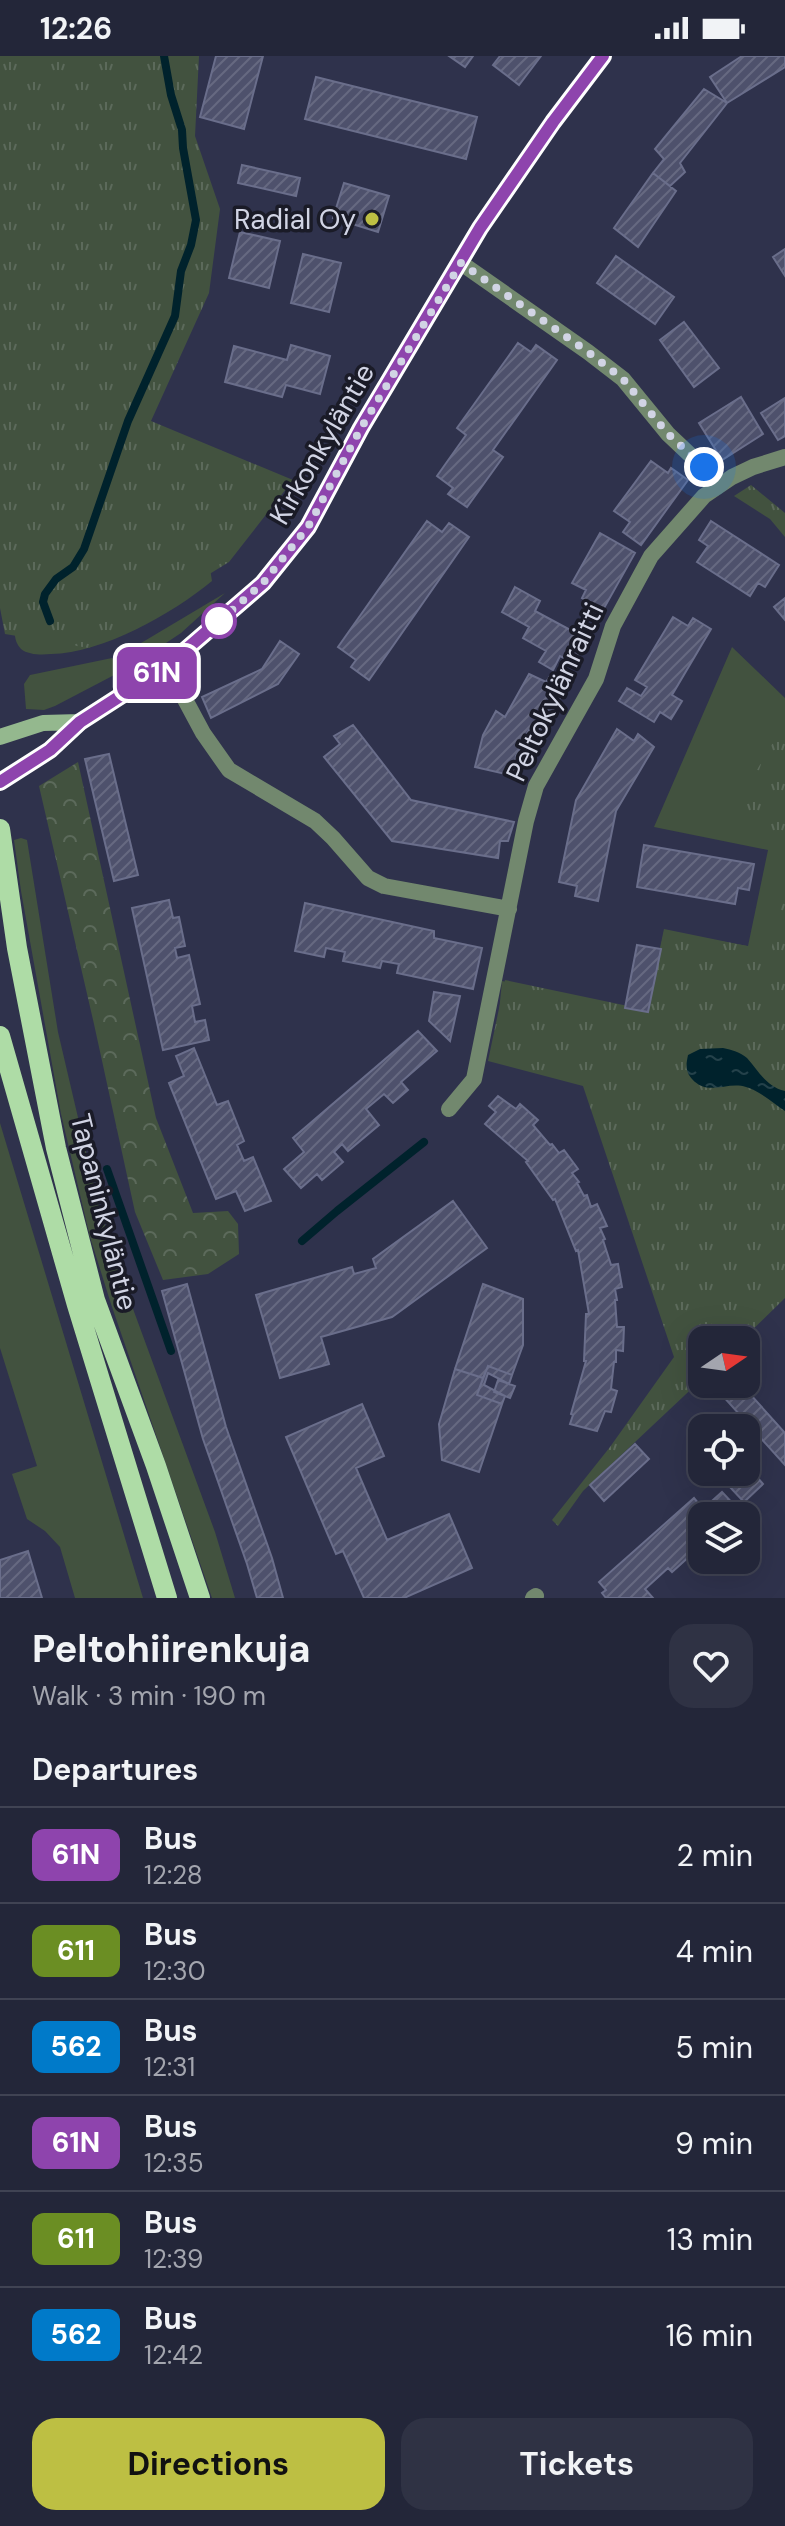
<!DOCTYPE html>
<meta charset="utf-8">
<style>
:root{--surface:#232639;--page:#2f3244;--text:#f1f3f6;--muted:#a3a5ae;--line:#404353;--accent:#bdbf43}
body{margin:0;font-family:"DM Sans",sans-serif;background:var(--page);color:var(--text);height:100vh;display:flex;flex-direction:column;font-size:30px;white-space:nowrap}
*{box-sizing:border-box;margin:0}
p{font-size:26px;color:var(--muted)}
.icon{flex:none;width:44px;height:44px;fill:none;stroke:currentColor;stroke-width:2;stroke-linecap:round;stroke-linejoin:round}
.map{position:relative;height:1542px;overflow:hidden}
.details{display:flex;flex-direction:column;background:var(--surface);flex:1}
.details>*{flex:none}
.badge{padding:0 16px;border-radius:12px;font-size:28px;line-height:52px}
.needle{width:52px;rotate:77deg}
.fabs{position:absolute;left:688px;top:1270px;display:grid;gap:16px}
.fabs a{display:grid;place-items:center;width:72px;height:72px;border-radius:16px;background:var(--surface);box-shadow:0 8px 32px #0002,0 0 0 2px var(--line);font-size:40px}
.you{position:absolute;width:40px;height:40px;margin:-20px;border:6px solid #fff;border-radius:50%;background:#1a73e8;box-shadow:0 0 0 12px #1a73e833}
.map>.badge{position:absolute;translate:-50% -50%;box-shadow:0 0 0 4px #fff}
h2{padding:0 32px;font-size:30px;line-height:72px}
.round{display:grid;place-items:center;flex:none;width:84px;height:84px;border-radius:24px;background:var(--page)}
.head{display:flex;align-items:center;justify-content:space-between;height:136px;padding:0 32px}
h1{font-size:38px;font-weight:700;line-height:60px}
.action{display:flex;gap:16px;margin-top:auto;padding:16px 32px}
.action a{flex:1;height:92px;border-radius:24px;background:var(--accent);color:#111;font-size:32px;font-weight:700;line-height:92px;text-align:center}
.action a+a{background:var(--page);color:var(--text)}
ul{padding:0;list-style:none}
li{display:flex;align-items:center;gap:24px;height:96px;padding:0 32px;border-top:2px solid var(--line)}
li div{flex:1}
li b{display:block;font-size:30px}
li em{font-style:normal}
li .badge{min-width:88px;font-weight:700;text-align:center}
.status{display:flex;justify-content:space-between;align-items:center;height:56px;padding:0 40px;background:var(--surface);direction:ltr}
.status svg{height:22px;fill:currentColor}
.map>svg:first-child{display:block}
.grass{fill:#42523f}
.forest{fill:url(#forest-crowns)}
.park{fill:url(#park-tufts)}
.water{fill:url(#water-ripples)}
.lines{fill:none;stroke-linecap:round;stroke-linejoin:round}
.stream{stroke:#00222c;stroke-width:8}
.building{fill:url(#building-hatch);stroke:#6a6e8b;stroke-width:2}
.street{stroke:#72886e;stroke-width:16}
.secondary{stroke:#94b88e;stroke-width:16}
.primary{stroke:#aedca6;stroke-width:20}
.line-casing{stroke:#fff;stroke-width:18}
.line{stroke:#8e44ad;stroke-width:12}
.walk{stroke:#d1d4e4;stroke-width:8;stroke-dasharray:0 14.4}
.poi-dot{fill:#bdbf43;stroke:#1a1b27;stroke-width:3}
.stop-dot{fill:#fff;stroke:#8e44ad;stroke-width:4}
.labels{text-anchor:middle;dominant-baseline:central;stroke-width:7;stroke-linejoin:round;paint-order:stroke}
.poi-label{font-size:28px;fill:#d1d4e4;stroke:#1a1b27;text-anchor:end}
.street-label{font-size:28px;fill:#d1d4e4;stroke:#1a1b27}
</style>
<div class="status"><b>12:26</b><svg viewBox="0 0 49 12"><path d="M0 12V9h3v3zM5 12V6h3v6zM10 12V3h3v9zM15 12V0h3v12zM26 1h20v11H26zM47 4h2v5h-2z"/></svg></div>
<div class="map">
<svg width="785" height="1542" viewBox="0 0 785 1542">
<defs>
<pattern id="forest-crowns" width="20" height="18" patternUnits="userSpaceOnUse" patternTransform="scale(2)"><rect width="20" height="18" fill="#42523f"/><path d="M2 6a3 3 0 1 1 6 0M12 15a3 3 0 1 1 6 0" fill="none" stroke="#5c6a5b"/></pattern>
<pattern id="park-tufts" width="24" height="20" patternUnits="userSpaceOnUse" patternTransform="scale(2)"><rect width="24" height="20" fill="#42523f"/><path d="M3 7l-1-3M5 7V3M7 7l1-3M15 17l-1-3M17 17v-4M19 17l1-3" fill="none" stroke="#5c6a5b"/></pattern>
<pattern id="water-ripples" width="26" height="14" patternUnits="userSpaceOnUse" patternTransform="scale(2)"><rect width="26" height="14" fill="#00222c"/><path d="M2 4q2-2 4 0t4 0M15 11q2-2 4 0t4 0" fill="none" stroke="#24414a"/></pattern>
<pattern id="building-hatch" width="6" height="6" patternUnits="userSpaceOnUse" patternTransform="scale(2)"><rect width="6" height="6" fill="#4e516c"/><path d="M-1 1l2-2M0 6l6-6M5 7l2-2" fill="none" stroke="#666981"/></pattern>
</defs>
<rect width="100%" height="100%" fill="#2f324c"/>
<path class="grass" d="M208 500 212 525C172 558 103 597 51 598 42 599 28 599 21 593 13 585 15 574 14 563Z
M225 537 181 577 133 609 129 602 131 593Z
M732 591 785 642V986L499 956 502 925 647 957 664 875 748 890 768 794 654 771Z
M112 602 120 616 55 650 44 654 26 653 24 628 30 619Z
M21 782 27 784 58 976 98 1147 118 1212 215 1476 235 1542H212L111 1248 90 1181 61 1058 21 835 14 784Z
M0 1067 143 1542H75L60 1491 45 1475 27 1463 12 1418 37 1410 0 1292Z"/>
<path class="forest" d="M78 706 156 1062 193 1157 228 1155 238 1168 239 1198 208 1218 163 1224 135 1156 94 968 39 730Z"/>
<path class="park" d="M0 0H199L195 80 220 153 209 237 151 365 293 424 229 506 89 592 5 578 0 552Z
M751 429 785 457V481L770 463 734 440Z
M785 666V792L730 760Z
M785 828V1242L742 1284H702V1323L583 1435 558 1470 552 1464 610 1391 674 1301 583 1030 488 1005 505 924 647 954 664 873 771 895Z"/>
<path class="water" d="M723 992C732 994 740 996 747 1002 759 1015 766 1031 785 1035V1055C773 1047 760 1035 746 1031 727 1025 708 1041 692 1023 685 1015 686 1009 688 999L700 993Z"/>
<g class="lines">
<path class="stream" d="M50 565 43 546 45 538 56 523 73 511 84 493 128 365 175 260 181 215 191 189 196 164 183 92 182 74 171 39 164 0
M107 1113 171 1295
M302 1185 337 1155 424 1086"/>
</g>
<path class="building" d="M216 0H263L244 73 200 61Z
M449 0H473L465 11Z
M500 0H541L519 29 493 9Z
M742 0H785V11L727 47 710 21Z
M316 21 477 61 466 103 305 63Z
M704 33 727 47 680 107 685 116 670 130 653 117 664 103 655 93Z
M242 109 300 122 296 140 238 127Z
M653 117 676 135 638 191 614 172Z
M344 127 389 140 378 176 333 162Z
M240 176 280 185 269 232 229 222Z
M785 193V220L773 201Z
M303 198 341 207 329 256 291 247Z
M616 200 674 241 655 268 597 227Z
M684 266 719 312 694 331 660 284Z
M518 287 531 296 536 289 557 304 493 394 503 401 467 451 448 438 453 432 437 420 466 379 457 372Z
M291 289 330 300 320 338 286 329 282 341 225 326 234 290 287 304Z
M741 341 763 378 722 404 699 367Z
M785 342V380L778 384 761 357Z
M651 405 668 417 671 412 688 424 641 489 623 476 630 466 614 455Z
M427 465 442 476 449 467 469 481 369 624 351 611 356 604 338 591Z
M711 465 779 509 765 531 758 527 750 540 697 506 708 490 699 484Z
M600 477 635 497 603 554 582 542 586 534 572 527Z
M515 531 540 545 535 555 587 583 574 607 560 600 553 614 539 606 546 595 523 582 529 571 502 556Z
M785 542V564L774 551Z
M673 561 688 570 693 562 711 573 672 639 682 645 671 663 660 656 654 666 619 645 627 632 641 640 647 631 635 624Z
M280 585 299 598 278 628 211 662 202 641 262 613Z
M529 618 546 626 550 620 567 628 541 680 529 674 516 700 514 720 475 711 483 679 496 655 505 661Z
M353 669 411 744 514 766 508 785H500L498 802 392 785 324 701 340 688 334 680Z
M617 673 634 685 638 678 654 691 616 755 598 845 575 840 577 830 559 826 576 744Z
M109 698 138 819 114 825 85 703Z
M644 789 754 808 749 834 738 832 735 848 637 831Z
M169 844 173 862 179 861 185 890 175 892 177 902 189 899 200 948 192 950 195 966 205 964 209 984 163 994 132 852Z
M305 847 434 875V882L482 892 473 933 397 917 399 908 382 905 380 912 343 905 345 896 326 892 324 901 295 895Z
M637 889 661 893 648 956 625 952Z
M434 936 460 940 450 985 429 965Z
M418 975 437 995 401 1026 408 1034 393 1047 384 1038 366 1053 379 1069 348 1095 342 1088 334 1096 343 1106 322 1124 317 1118 301 1132 284 1113 304 1096 293 1082Z
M194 992 217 1049 228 1045 244 1085 237 1089 244 1105 253 1101 271 1145 245 1155 236 1135 216 1143 169 1027 184 1020 176 1000Z
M498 1040 516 1053 520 1048 538 1064 533 1069 550 1089 552 1088 559 1097 564 1094 578 1113 572 1117 579 1126 577 1127 584 1140 587 1139 591 1151 597 1148 607 1170 600 1172 605 1183 603 1184 611 1209 618 1208 622 1231 615 1233 617 1244H615L617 1271H624L623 1295 616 1294V1306H614L611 1333 617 1335 611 1356 605 1355 597 1375 570 1368 573 1359 571 1358 586 1305H584L586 1258H589L578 1194 576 1195 555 1143 553 1144 526 1106 528 1105 485 1068 496 1056 489 1050Z
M453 1145 487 1192 392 1261 321 1281 329 1308 280 1322 256 1239 352 1211 354 1218 376 1212 373 1203Z
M187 1228 226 1371 272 1502 283 1542H257L247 1508 203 1383 162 1235Z
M483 1228 523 1243V1289L512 1319 488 1310 483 1322 455 1313Z
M488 1310 512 1319 509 1328 488 1317 484 1329 505 1340 502 1348 477 1339Z
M455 1313 483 1322 477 1339 502 1348 479 1416 442 1404 439 1368Z
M498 1324 515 1330 510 1342 494 1336Z
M734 1328H741L785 1377V1409L722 1339Z
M362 1348 384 1400 356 1412 387 1484 449 1458 472 1512 404 1542H364L343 1495 336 1498 286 1381Z
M635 1388 649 1403 604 1445 590 1429Z
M749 1412 763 1428 744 1446 729 1430Z
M722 1436 737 1452 728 1460H702V1489L672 1516 668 1512 645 1533 653 1542H606L602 1537 606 1534 599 1526 694 1442 703 1453Z
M28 1495 42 1542H0V1504Z"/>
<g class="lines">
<path class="street" d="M461 207 588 296 623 323 668 378 721 428
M167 610 203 677 229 714 315 765 333 782 368 822 384 830 509 853
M449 1053 474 1023 526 765 536 730 596 623 613 570 651 500 704 440 732 421 753 411 785 401
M533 1542 536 1540"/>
<path class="secondary" d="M0 681 43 667 80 666
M0 726 50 694 80 666 167 610 263 527 308 471 361 372 480 172 553 66 603 0"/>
<path class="primary" d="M0 773 17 892 56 1092 95 1244 156 1410 200 1542
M0 980 77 1249 167 1542"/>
</g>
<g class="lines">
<defs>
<path id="line" d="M0 726 50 694 80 666 167 610 263 527 308 471 361 372 480 172 553 66 603 0"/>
</defs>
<use href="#line" class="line-casing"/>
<use href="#line" class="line"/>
<path class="walk" d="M219 565 215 569 263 527 308 471 361 372 461 207 588 296 623 323 668 378 704 411"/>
</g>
<circle class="poi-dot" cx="372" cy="163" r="8"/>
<circle class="stop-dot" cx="219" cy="565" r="16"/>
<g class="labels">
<g class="poi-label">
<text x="356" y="163">Radial Oy</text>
</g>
<g class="street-label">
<text transform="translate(322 388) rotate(-60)">Kirkonkyläntie</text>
<text transform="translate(555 636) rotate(-65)">Peltokylänraitti</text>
<text transform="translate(104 1156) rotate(76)">Tapaninkyläntie</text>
</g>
</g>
</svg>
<div class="fabs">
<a><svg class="needle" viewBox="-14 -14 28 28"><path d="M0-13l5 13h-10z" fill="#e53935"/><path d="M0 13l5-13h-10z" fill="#a3a5ae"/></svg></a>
<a><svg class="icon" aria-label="locate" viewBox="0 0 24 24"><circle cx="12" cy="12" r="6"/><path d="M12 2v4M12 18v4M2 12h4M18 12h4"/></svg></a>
<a><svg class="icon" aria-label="layers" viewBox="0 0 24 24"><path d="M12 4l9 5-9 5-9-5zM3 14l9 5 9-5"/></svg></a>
</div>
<div class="you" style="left:704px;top:411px"></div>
<b class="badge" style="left:157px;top:617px;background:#8e44ad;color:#fff">61N</b>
</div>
<section class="details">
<div class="head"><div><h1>Peltohiirenkuja</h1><p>Walk · 3 min · 190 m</p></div><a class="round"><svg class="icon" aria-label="heart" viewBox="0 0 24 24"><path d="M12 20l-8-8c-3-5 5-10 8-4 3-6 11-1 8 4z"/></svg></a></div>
<h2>Departures</h2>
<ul>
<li><span class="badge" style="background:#8e44ad;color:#fff">61N</span><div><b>Bus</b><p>12:28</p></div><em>2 min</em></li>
<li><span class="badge" style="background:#6b8e23;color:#fff">611</span><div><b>Bus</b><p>12:30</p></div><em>4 min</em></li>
<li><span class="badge" style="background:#007ac9;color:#fff">562</span><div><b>Bus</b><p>12:31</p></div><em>5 min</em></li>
<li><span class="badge" style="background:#8e44ad;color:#fff">61N</span><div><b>Bus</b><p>12:35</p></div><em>9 min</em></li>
<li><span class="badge" style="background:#6b8e23;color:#fff">611</span><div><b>Bus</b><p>12:39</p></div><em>13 min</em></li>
<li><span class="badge" style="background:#007ac9;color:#fff">562</span><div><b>Bus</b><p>12:42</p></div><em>16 min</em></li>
</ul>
<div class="action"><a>Directions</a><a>Tickets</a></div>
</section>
